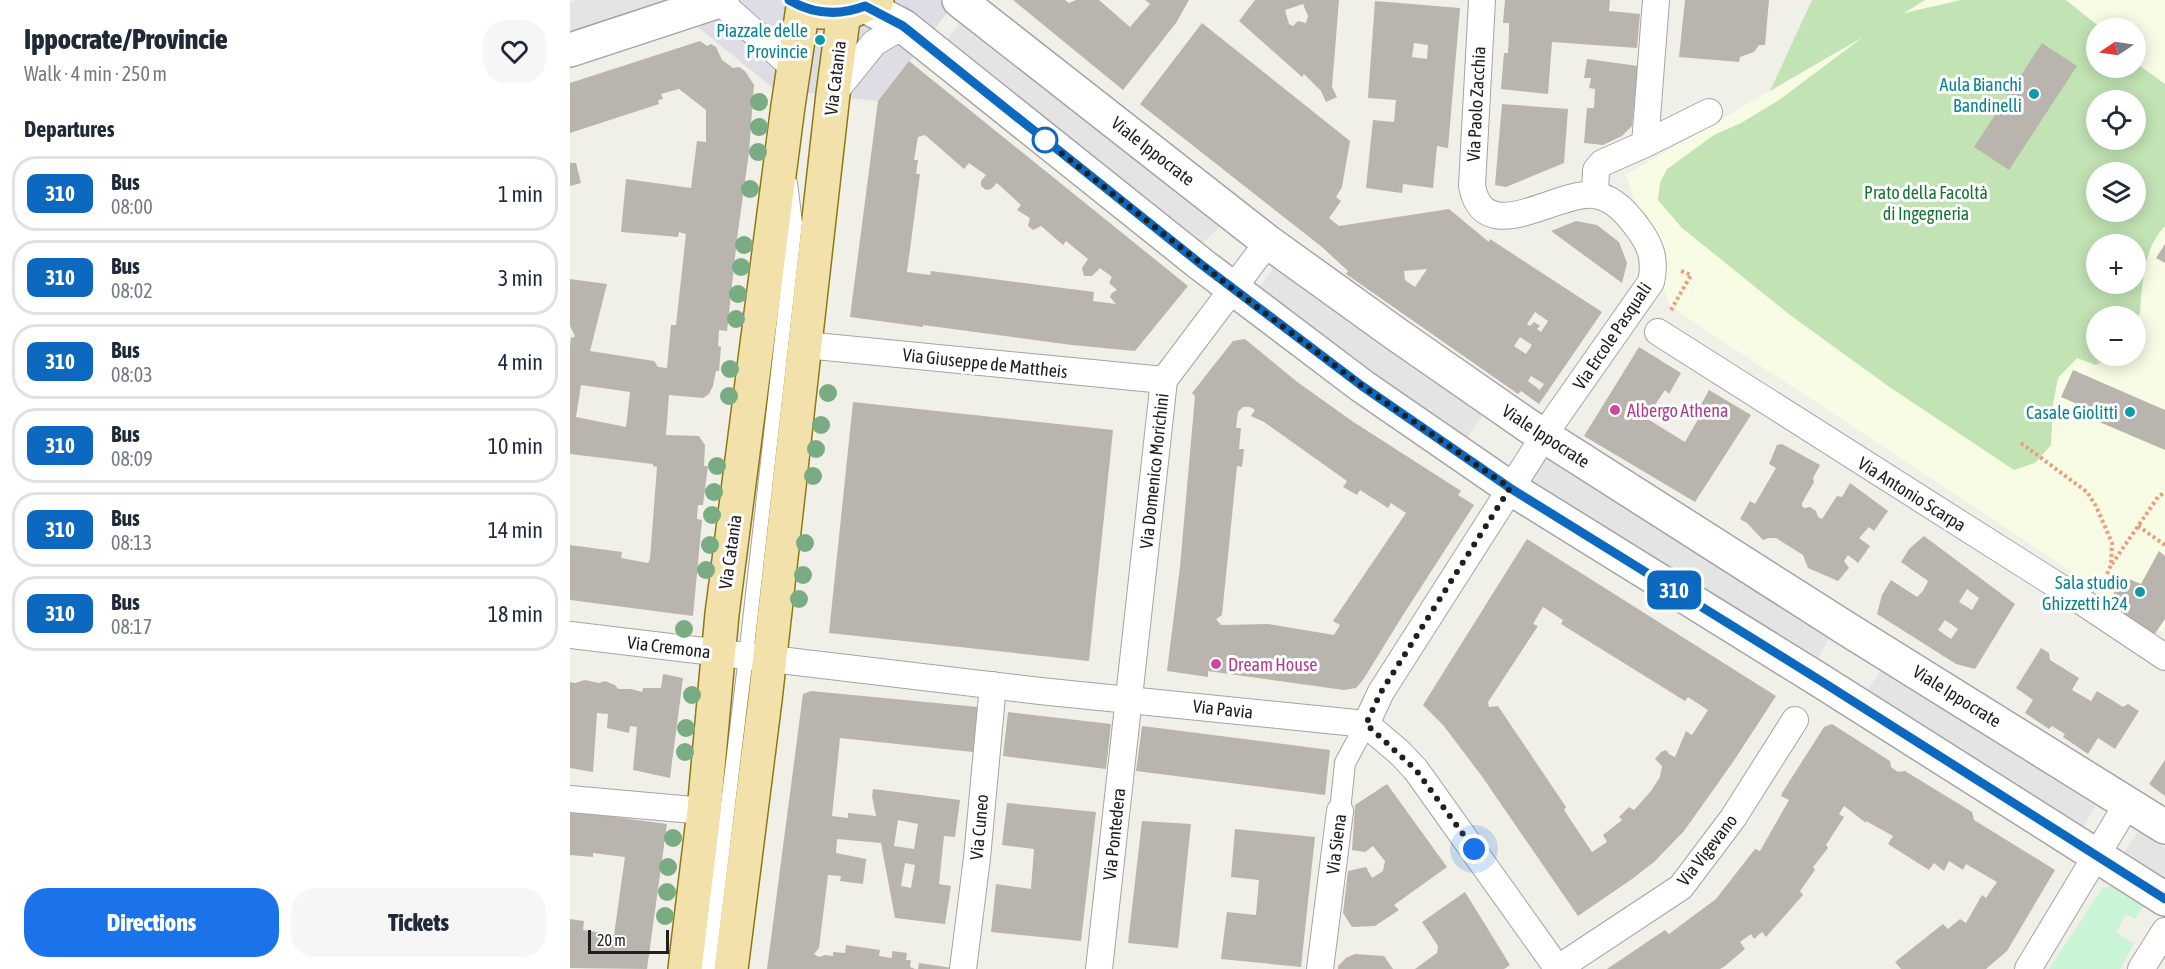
<!DOCTYPE html>
<meta charset="utf-8">
<style>
:root{--surface:#fff;--page:#f6f6f7;--text:#1f2937;--muted:#747a83;--line:#e0e1e3;--accent:#1a73e8}
body{margin:0;font-family:"Asap Condensed",sans-serif;background:var(--page);color:var(--text);height:100vh;display:flex;flex-direction:column;font-size:22px;white-space:nowrap}
*{box-sizing:border-box;margin:0}
p{font-size:20px;color:var(--muted)}
.icon{flex:none;width:33px;height:33px;fill:none;stroke:currentColor;stroke-width:2;stroke-linecap:round;stroke-linejoin:round}
.map{position:relative;flex:1;overflow:hidden}
.details{display:flex;flex-direction:column;background:var(--surface);width:570px}
.details>*{flex:none}
.badge{padding:0 12px;border-radius:9px;font-size:21px;line-height:39px}
.needle{width:39px;rotate:257deg}
.buttons{position:absolute;left:1516px;top:18px;display:grid;gap:12px}
.buttons a{display:grid;place-items:center;width:60px;height:60px;border-radius:50%;background:var(--surface);box-shadow:0 3px 15px #0003;font-size:30px}
.scale{position:absolute;left:18px;bottom:15px;width:81px;box-sizing:border-box;padding-left:6px;border:3px solid #202020;border-top:0;font-size:16px;line-height:21px;white-space:nowrap;color:#202020;-webkit-text-stroke:4px #fff;paint-order:stroke}
.you{position:absolute;width:30px;height:30px;margin:-15px;border:4px solid #fff;border-radius:50%;background:#1a73e8;box-shadow:0 0 0 9px #1a73e833}
.map>.badge{position:absolute;translate:-50% -50%;box-shadow:0 0 0 3px #fff}
h2{padding:0 24px;font-size:22px;line-height:54px}
.round{display:grid;place-items:center;flex:none;width:63px;height:63px;border-radius:24px;background:var(--page)}
.head{display:flex;align-items:center;justify-content:space-between;height:102px;padding:0 24px}
h1{font-size:28px;font-weight:800;line-height:45px}
.action{display:flex;gap:12px;margin-top:auto;padding:12px 24px}
.action a{flex:1;height:69px;border-radius:24px;background:var(--accent);color:#fff;font-size:24px;font-weight:800;line-height:69px;text-align:center}
.action a+a{background:var(--page);color:var(--text)}
ul{padding:0;list-style:none}
li{display:flex;align-items:center;gap:18px;height:75px;margin:0 12px 9px;padding:0 12px;border:3px solid var(--line);border-radius:24px}
li div{flex:1}
li b{display:block;font-size:22px}
li em{font-style:normal}
li .badge{min-width:66px;font-weight:700;text-align:center}
main{display:flex;flex:1;min-height:0}
.map>svg:first-child{display:block}
.education{fill:#f8fce5;fill-rule:evenodd}
.grass{fill:#c2e4b4;fill-rule:evenodd}
.park{fill:#caf4d6}
.parking{fill:#e4e4e4}
.plaza{fill:#dedce5}
.building{fill:#b9b5ae;fill-rule:evenodd}
.lines{fill:none;stroke-linecap:round;stroke-linejoin:round}
.service-casing{stroke:#a4a4a4;stroke-width:16}
.pedestrian-casing{stroke:#a4a4a4;stroke-width:22}
.minor-casing{stroke:#a4a4a4;stroke-width:28}
.tertiary-casing{stroke:#a4a4a4;stroke-width:36}
.primary-casing{stroke:#8c7b10;stroke-width:36}
.path{stroke:#eb9d7d;stroke-width:4;stroke-dasharray:3 3;stroke-linecap:butt}
.service{stroke:#fff;stroke-width:14}
.pedestrian{stroke:#fff;stroke-width:20}
.minor{stroke:#fff;stroke-width:26}
.tertiary{stroke:#fff;stroke-width:33}
.primary{stroke:#f2e1aa;stroke-width:33}
.tree{fill:#79ac83}
.line-casing{stroke:#fff;stroke-width:14}
.line{stroke:#0c69bf;stroke-width:9}
.walk{stroke:#202020;stroke-width:6;stroke-dasharray:0 10.8}
.culture-dot{fill:#0f9aa8;stroke:#fff;stroke-width:2}
.stop-dot{fill:#fff;stroke:#0c69bf;stroke-width:3}
.hotel-dot{fill:#d1479c;stroke:#fff;stroke-width:2}
.labels{text-anchor:middle;dominant-baseline:central;stroke-width:6;stroke-linejoin:round;paint-order:stroke}
.culture-label{font-size:18px;fill:#0d838f;stroke:#fff;text-anchor:end}
.street-label{font-size:18px;fill:#202020;stroke:#fff}
.park-label{font-size:18px;fill:#187531;stroke:#fff}
.hotel-label{font-size:18px;fill:#b23c85;stroke:#fff;text-anchor:start}
</style>
<main>
<section class="details">
<div class="head"><div><h1>Ippocrate/Provincie</h1><p>Walk · 4 min · 250 m</p></div><a class="round"><svg class="icon" aria-label="heart" viewBox="0 0 24 24"><path d="M12 20l-8-8c-3-5 5-10 8-4 3-6 11-1 8 4z"/></svg></a></div>
<h2>Departures</h2>
<ul>
<li><span class="badge" style="background:#0c69bf;color:#fff">310</span><div><b>Bus</b><p>08:00</p></div><em>1 min</em></li>
<li><span class="badge" style="background:#0c69bf;color:#fff">310</span><div><b>Bus</b><p>08:02</p></div><em>3 min</em></li>
<li><span class="badge" style="background:#0c69bf;color:#fff">310</span><div><b>Bus</b><p>08:03</p></div><em>4 min</em></li>
<li><span class="badge" style="background:#0c69bf;color:#fff">310</span><div><b>Bus</b><p>08:09</p></div><em>10 min</em></li>
<li><span class="badge" style="background:#0c69bf;color:#fff">310</span><div><b>Bus</b><p>08:13</p></div><em>14 min</em></li>
<li><span class="badge" style="background:#0c69bf;color:#fff">310</span><div><b>Bus</b><p>08:17</p></div><em>18 min</em></li>
</ul>
<div class="action"><a>Directions</a><a>Tickets</a></div>
</section>
<div class="map">
<svg width="1595" height="969" viewBox="0 0 1595 969">
<rect width="100%" height="100%" fill="#f0efe8"/>
<path class="education" d="M1355 0H1595V633L1100 306 1056 175ZM1527 28H1566V68H1527ZM1527 100H1566V140H1527ZM1527 172H1566V212H1527ZM1527 244H1566V284H1527ZM1527 316H1566V356H1527Z"/>
<path class="grass" d="M1242 0H1355L1334 13 1391 0H1496L1531 28H1527V68H1566V63L1595 84V226C1574 247 1572 284 1570 313L1566 321V316H1527V356H1542L1526 365 1507 358 1488 378 1483 404 1481 445 1465 463 1444 470 1318 386 1220 315 1112 228 1088 200 1090 183 1097 169 1144 135 1171 123 1209 100 1293 37 1200 91ZM1527 100H1566V140H1527ZM1527 172H1566V212H1527ZM1527 244H1566V284H1527Z"/>
<path class="park" d="M1547 885 1575 904 1565 919 1556 914 1546 932 1564 944 1550 969H1479L1532 888Z"/>
<path class="parking" d="M5 0H105L0 38V2Z
M392 19 650 226 629 248 374 44Z
M703 268 912 416 893 444 686 292Z
M971 455 1260 637 1245 663 958 479Z
M1312 669 1526 806 1512 828 1297 691Z
M1569 830 1595 848V886L1551 857Z"/>
<path class="plaza" d="M112 0H387L308 101 204 89 118 19Z"/>
<path class="building" d="M443 0H495L499 3 506 0H529L560 27 580 4 575 0H619L606 23 553 90Z
M685 0H769L762 87 767 97 756 102 751 91 734 74 732 77 669 21ZM733 4 738 16 736 23 728 21 723 26 719 24 715 10Z
M935 0H1040L1039 11 1070 14 1067 48 982 42 978 94 931 89 934 53H938L939 33V23H933Z
M1115 0H1199L1195 45H1189L1184 52 1170 57 1169 62 1109 57Z
M805 1 890 8 878 148 867 146 863 188 833 184 832 193 796 188 803 120 824 122 826 100 798 98ZM844 43 858 45 857 59 842 57Z
M632 23 780 141 772 187 766 197 771 201 759 218 769 226 879 209 919 242 920 239 1032 312 969 404 951 391 948 394 776 274 778 271 752 247 570 104ZM857 269 845 287 835 280 834 271ZM965 312 978 321 971 332 967 329 970 326 964 322 960 326 957 324ZM950 337 962 345 956 354 944 346ZM961 376 974 384 970 390 958 381Z
M130 41 137 46 141 44 146 47 152 60 163 68 169 67 175 71 184 85 179 152 167 239 157 331 149 330 148 346 151 347 149 371H146L143 386 139 394 133 398 99 395 96 435 129 436 135 445 134 466H138L133 505H128L127 519 132 520 123 616 0 600V545L52 552 51 558 78 563 80 559 87 467 83 466V464L0 454V345L1 337 3 338 5 336 0 326V279L37 284 20 351 84 361 88 367 97 368 101 325H106L116 234 109 232 108 237 51 232 56 179 121 188 127 141 136 142V110L109 89 91 94 93 99 88 100 89 104 0 133V83ZM11 385 60 392 56 427 6 417Z
M1472 43 1507 66 1439 170 1404 147Z
M1017 59 1068 66 1062 126 1052 136 1033 145 1014 143 1017 108H1024L1025 89 1019 88 1021 78H1014Z
M339 61 618 286 565 351 502 345 353 325V327L280 317 308 101ZM355 135 394 169 399 163 416 175 411 181V186L416 190 421 189 427 183 451 205 447 210 460 218 458 226 463 230 471 226 493 245 496 241 518 259 512 268 514 276H522L530 268 542 277 539 283 547 290 542 293 540 297 546 304 523 301 524 292 361 271 360 275 337 272 350 174H346L348 160H344L348 137Z
M932 104 998 109 994 163 936 187 925 185Z
M0 163H6L11 183 0 186Z
M1006 221 1027 225 1049 242 1057 263 1052 283 981 231Z
M1595 244V263L1586 258Z
M675 339 726 381 782 421 891 491 888 495 904 505 833 615 793 680 786 688 774 690 638 671V677L597 671 610 567 625 396 622 393 663 341ZM673 407H680L685 410 681 416 694 422 777 481 773 487 787 495 790 490 818 508 821 503 836 513 763 621 770 625 764 635 698 624 651 625 646 619 652 615 667 466 672 467 674 449H669L671 428H666L668 412Z
M1069 347 1111 373 1099 394 1095 390 1076 418 1115 442 1130 416 1126 414 1139 390 1181 415 1125 502 1014 436Z
M1503 370 1595 410V450L1527 421 1530 414 1491 397Z
M283 402 543 430 519 661 259 633Z
M1212 444 1250 465 1243 478 1244 482 1232 503V506L1234 508 1240 507 1246 511 1248 517 1252 519 1267 496 1272 497 1280 483 1318 511 1304 531 1299 527 1289 538 1300 546 1288 563 1278 555 1274 561 1279 568 1268 581 1238 568 1233 555 1206 538H1198L1193 540 1177 523 1170 519 1180 501 1185 504 1206 468 1199 464 1207 445Z
M1354 536 1445 604 1405 669 1386 664 1307 614 1312 595 1321 580 1347 597 1353 591 1358 581 1331 562 1339 549ZM1397 589 1409 598 1402 610 1389 602ZM1375 620 1388 629 1381 639 1368 630Z
M957 539 1206 696 1163 762 1114 831 1084 862 1062 879 1008 916 911 775 873 725 853 705ZM973 607 993 620 991 624 1115 701 1118 697 1138 710 1122 735 1116 731 1105 757 1099 754 1096 750 1091 752 1085 759 1092 766 1090 777 1081 791 1064 810 1059 807 1049 817 1052 820 1033 835 1037 842 1022 852 994 810 996 807 928 706 919 707 918 702 968 626 963 624Z
M1589 551 1595 556V619L1584 635 1557 618 1540 599 1554 577 1571 584Z
M1471 648 1479 653 1480 660 1509 678 1502 690 1521 701 1527 691 1553 707 1558 704 1569 711 1545 749 1528 738 1518 754 1493 737 1495 734 1482 726 1479 729 1455 713 1463 700 1446 688Z
M93 674 113 678 100 778 63 770 67 727 60 726 59 733 37 728 38 714 27 713 23 772 0 768V682L5 683 15 680 29 683 35 681 45 685 48 689H61L72 692 73 688H91Z
M241 691 408 707 403 752 270 738 262 816 278 818V813L306 816 302 796 303 789 390 800 385 837 374 836 369 884 381 886 375 924 325 918 311 843 267 839 266 853 296 859 293 884 270 881 271 876 258 875 249 948 244 954 249 957 255 955 263 956V952L275 953 276 945 310 950 309 956 322 958V951L337 953 336 960H341L340 967 345 969H197L233 694ZM328 820 348 824 344 849 324 846ZM335 863 345 865 341 888 331 886Z
M438 712 541 724 536 769 433 756Z
M1262 724 1320 761 1321 767 1328 772 1335 771 1402 812 1404 820 1485 870 1437 951 1416 969H1331L1325 962 1373 924 1378 929 1390 919 1396 923 1412 895 1416 898 1427 882 1396 864 1393 870 1379 861 1374 871 1364 863 1359 870 1318 844 1323 836 1296 821V823L1274 806 1269 814 1274 817 1256 845 1258 848 1243 867 1245 870 1230 891 1233 895 1196 937 1192 932 1184 939 1181 934 1170 942 1175 949 1155 966 1150 969H1037L1095 930 1099 934 1146 899 1185 849 1190 851 1219 800 1211 796 1212 793 1254 727Z
M572 726 760 750 755 795 566 771Z
M1595 760V796L1579 784Z
M817 784 877 867 824 905 829 910 805 926 782 927 773 913 778 871 796 867 802 878 813 871 815 861 803 846 795 852 782 850 785 805Z
M437 803 526 812 511 941 421 932 426 884 461 889 464 849 432 845Z
M0 811 97 824 77 969 0 968V919L14 921 13 930 44 935 55 857 23 853V857L0 855Z
M572 821 621 824 608 948 558 943Z
M665 829 745 837 731 967 651 959 657 912 686 915 689 880 661 877Z
M895 892 940 965 934 969H845L867 953 868 946 852 922Z
M785 954 814 956 823 969H768V966L776 958Z
M349 963 383 968V969H348Z"/>
<g class="lines">
<defs>
<path id="service" d="M138 969 176 656 225 223 220 183"/>
<path id="pedestrian" d="M770 811 775 763 796 724"/>
<path id="minor" d="M149 1 223 67
M263 94 304 43 333 26
M1075 144 1086 0
M1025 195 1026 170 1032 163 1075 144 1139 112
M1088 332 1499 593 1595 657
M235 345 594 380
M0 635 470 691 796 724 830 753 846 770 988 969
M796 724 811 692 985 419 1081 282C1086 260 1081 245 1067 227 1057 213 1042 197 1024 195 988 190 914 250 902 186L912 0
M0 799 134 811
M393 969 407 858 423 685
M529 969 594 380 698 242
M750 969 770 811
M987 969 1111 887 1163 818 1225 720
M1458 969 1558 803
M1571 969 1595 931"/>
<path id="tertiary" d="M389 0 698 242 826 334 957 425 1277 629 1595 827
M295 6 333 26 632 265 792 386 940 488 1251 681 1595 899
M0 50 152 0"/>
<path id="primary" d="M251 12 282 11 307 0
M115 969 134 811 152 614 218 106 233 7
M161 969 195 700 263 94 274 12"/>
</defs>
<use href="#service" class="service-casing"/>
<use href="#pedestrian" class="pedestrian-casing"/>
<use href="#minor" class="minor-casing"/>
<use href="#tertiary" class="tertiary-casing"/>
<use href="#primary" class="primary-casing"/>
<path class="path" d="M1101 310 1121 275 1109 270
M1451 443 1517 492 1526 506 1542 543 1541 565 1532 586
M1568 526 1595 545
M1542 564 1588 497 1595 492"/>
<use href="#service" class="service"/>
<use href="#pedestrian" class="pedestrian"/>
<use href="#minor" class="minor"/>
<use href="#tertiary" class="tertiary"/>
<use href="#primary" class="primary"/>
</g>
<g class="tree">
<circle cx="189" cy="102" r="9"/>
<circle cx="189" cy="127" r="9"/>
<circle cx="188" cy="152" r="9"/>
<circle cx="180" cy="189" r="9"/>
<circle cx="174" cy="245" r="9"/>
<circle cx="171" cy="267" r="9"/>
<circle cx="168" cy="294" r="9"/>
<circle cx="166" cy="319" r="9"/>
<circle cx="160" cy="369" r="9"/>
<circle cx="258" cy="393" r="9"/>
<circle cx="159" cy="396" r="9"/>
<circle cx="251" cy="425" r="9"/>
<circle cx="246" cy="449" r="9"/>
<circle cx="147" cy="466" r="9"/>
<circle cx="243" cy="476" r="9"/>
<circle cx="144" cy="492" r="9"/>
<circle cx="142" cy="515" r="9"/>
<circle cx="235" cy="543" r="9"/>
<circle cx="140" cy="545" r="9"/>
<circle cx="136" cy="570" r="9"/>
<circle cx="233" cy="575" r="9"/>
<circle cx="229" cy="599" r="9"/>
<circle cx="114" cy="629" r="9"/>
<circle cx="122" cy="695" r="9"/>
<circle cx="116" cy="728" r="9"/>
<circle cx="115" cy="752" r="9"/>
<circle cx="103" cy="838" r="9"/>
<circle cx="98" cy="867" r="9"/>
<circle cx="97" cy="892" r="9"/>
<circle cx="95" cy="916" r="9"/>
</g>
<g class="lines">
<defs>
<path id="line" d="M219 0C243 14 269 16 295 6L333 26 632 265 792 386 940 488 1251 681 1595 899"/>
</defs>
<use href="#line" class="line-casing"/>
<use href="#line" class="line"/>
<path class="walk" d="M475 140 663 289 792 386 940 488 811 692 796 724 846 770 904 849"/>
</g>
<g class="culture-dot">
<circle cx="250" cy="40" r="6"/>
<circle cx="1464" cy="94" r="6"/>
<circle cx="1560" cy="412" r="6"/>
<circle cx="1570" cy="592" r="6"/>
</g>
<circle class="stop-dot" cx="475" cy="140" r="12"/>
<g class="hotel-dot">
<circle cx="1045" cy="410" r="6"/>
<circle cx="646" cy="664" r="6"/>
</g>
<g class="labels">
<g class="culture-label">
<text x="238" y="30">Piazzale delle<tspan x="238" dy="21">Provincie</tspan></text>
<text x="1452" y="84">Aula Bianchi<tspan x="1452" dy="21">Bandinelli</tspan></text>
<text x="1548" y="412">Casale Giolitti</text>
<text x="1558" y="582">Sala studio<tspan x="1558" dy="21">Ghizzetti h24</tspan></text>
</g>
<g class="street-label">
<text transform="translate(265 78) rotate(-83)">Via Catania</text>
<text transform="translate(906 104) rotate(-87)">Via Paolo Zacchia</text>
<text transform="translate(583 151) rotate(38)">Viale Ippocrate</text>
<text transform="translate(1042 336) rotate(-56)">Via Ercole Pasquali</text>
<text transform="translate(415 363) rotate(6)">Via Giuseppe de Mattheis</text>
<text transform="translate(976 436) rotate(33)">Viale Ippocrate</text>
<text transform="translate(584 471) rotate(-84)">Via Domenico Morichini</text>
<text transform="translate(1342 494) rotate(32)">Via Antonio Scarpa</text>
<text transform="translate(160 552) rotate(-82)">Via Catania</text>
<text transform="translate(99 647) rotate(7)">Via Cremona</text>
<text transform="translate(1387 696) rotate(32)">Viale Ippocrate</text>
<text transform="translate(653 709) rotate(6)">Via Pavia</text>
<text transform="translate(409 827) rotate(-85)">Via Cuneo</text>
<text transform="translate(544 834) rotate(-84)">Via Pontedera</text>
<text transform="translate(766 844) rotate(-83)">Via Siena</text>
<text transform="translate(1137 850) rotate(-52)">Via Vigevano</text>
</g>
<g class="park-label">
<text x="1356" y="192">Prato della Facoltà<tspan x="1356" dy="21">di Ingegneria</tspan></text>
</g>
<g class="hotel-label">
<text x="1057" y="410">Albergo Athena</text>
<text x="658" y="664">Dream House</text>
</g>
</g>
</svg>
<div class="buttons">
<a><svg class="needle" viewBox="-14 -14 28 28"><path d="M0-13l5 13h-10z" fill="#e53935"/><path d="M0 13l5-13h-10z" fill="#747a83"/></svg></a>
<a><svg class="icon" aria-label="locate" viewBox="0 0 24 24"><circle cx="12" cy="12" r="6"/><path d="M12 2v4M12 18v4M2 12h4M18 12h4"/></svg></a>
<a><svg class="icon" aria-label="layers" viewBox="0 0 24 24"><path d="M12 4l9 5-9 5-9-5zM3 14l9 5 9-5"/></svg></a>
<a>+</a>
<a>−</a>
</div>
<div class="scale">20 m</div>
<div class="you" style="left:904px;top:849px"></div>
<b class="badge" style="left:1104px;top:590px;background:#0c69bf;color:#fff">310</b>
</div>
</main>
